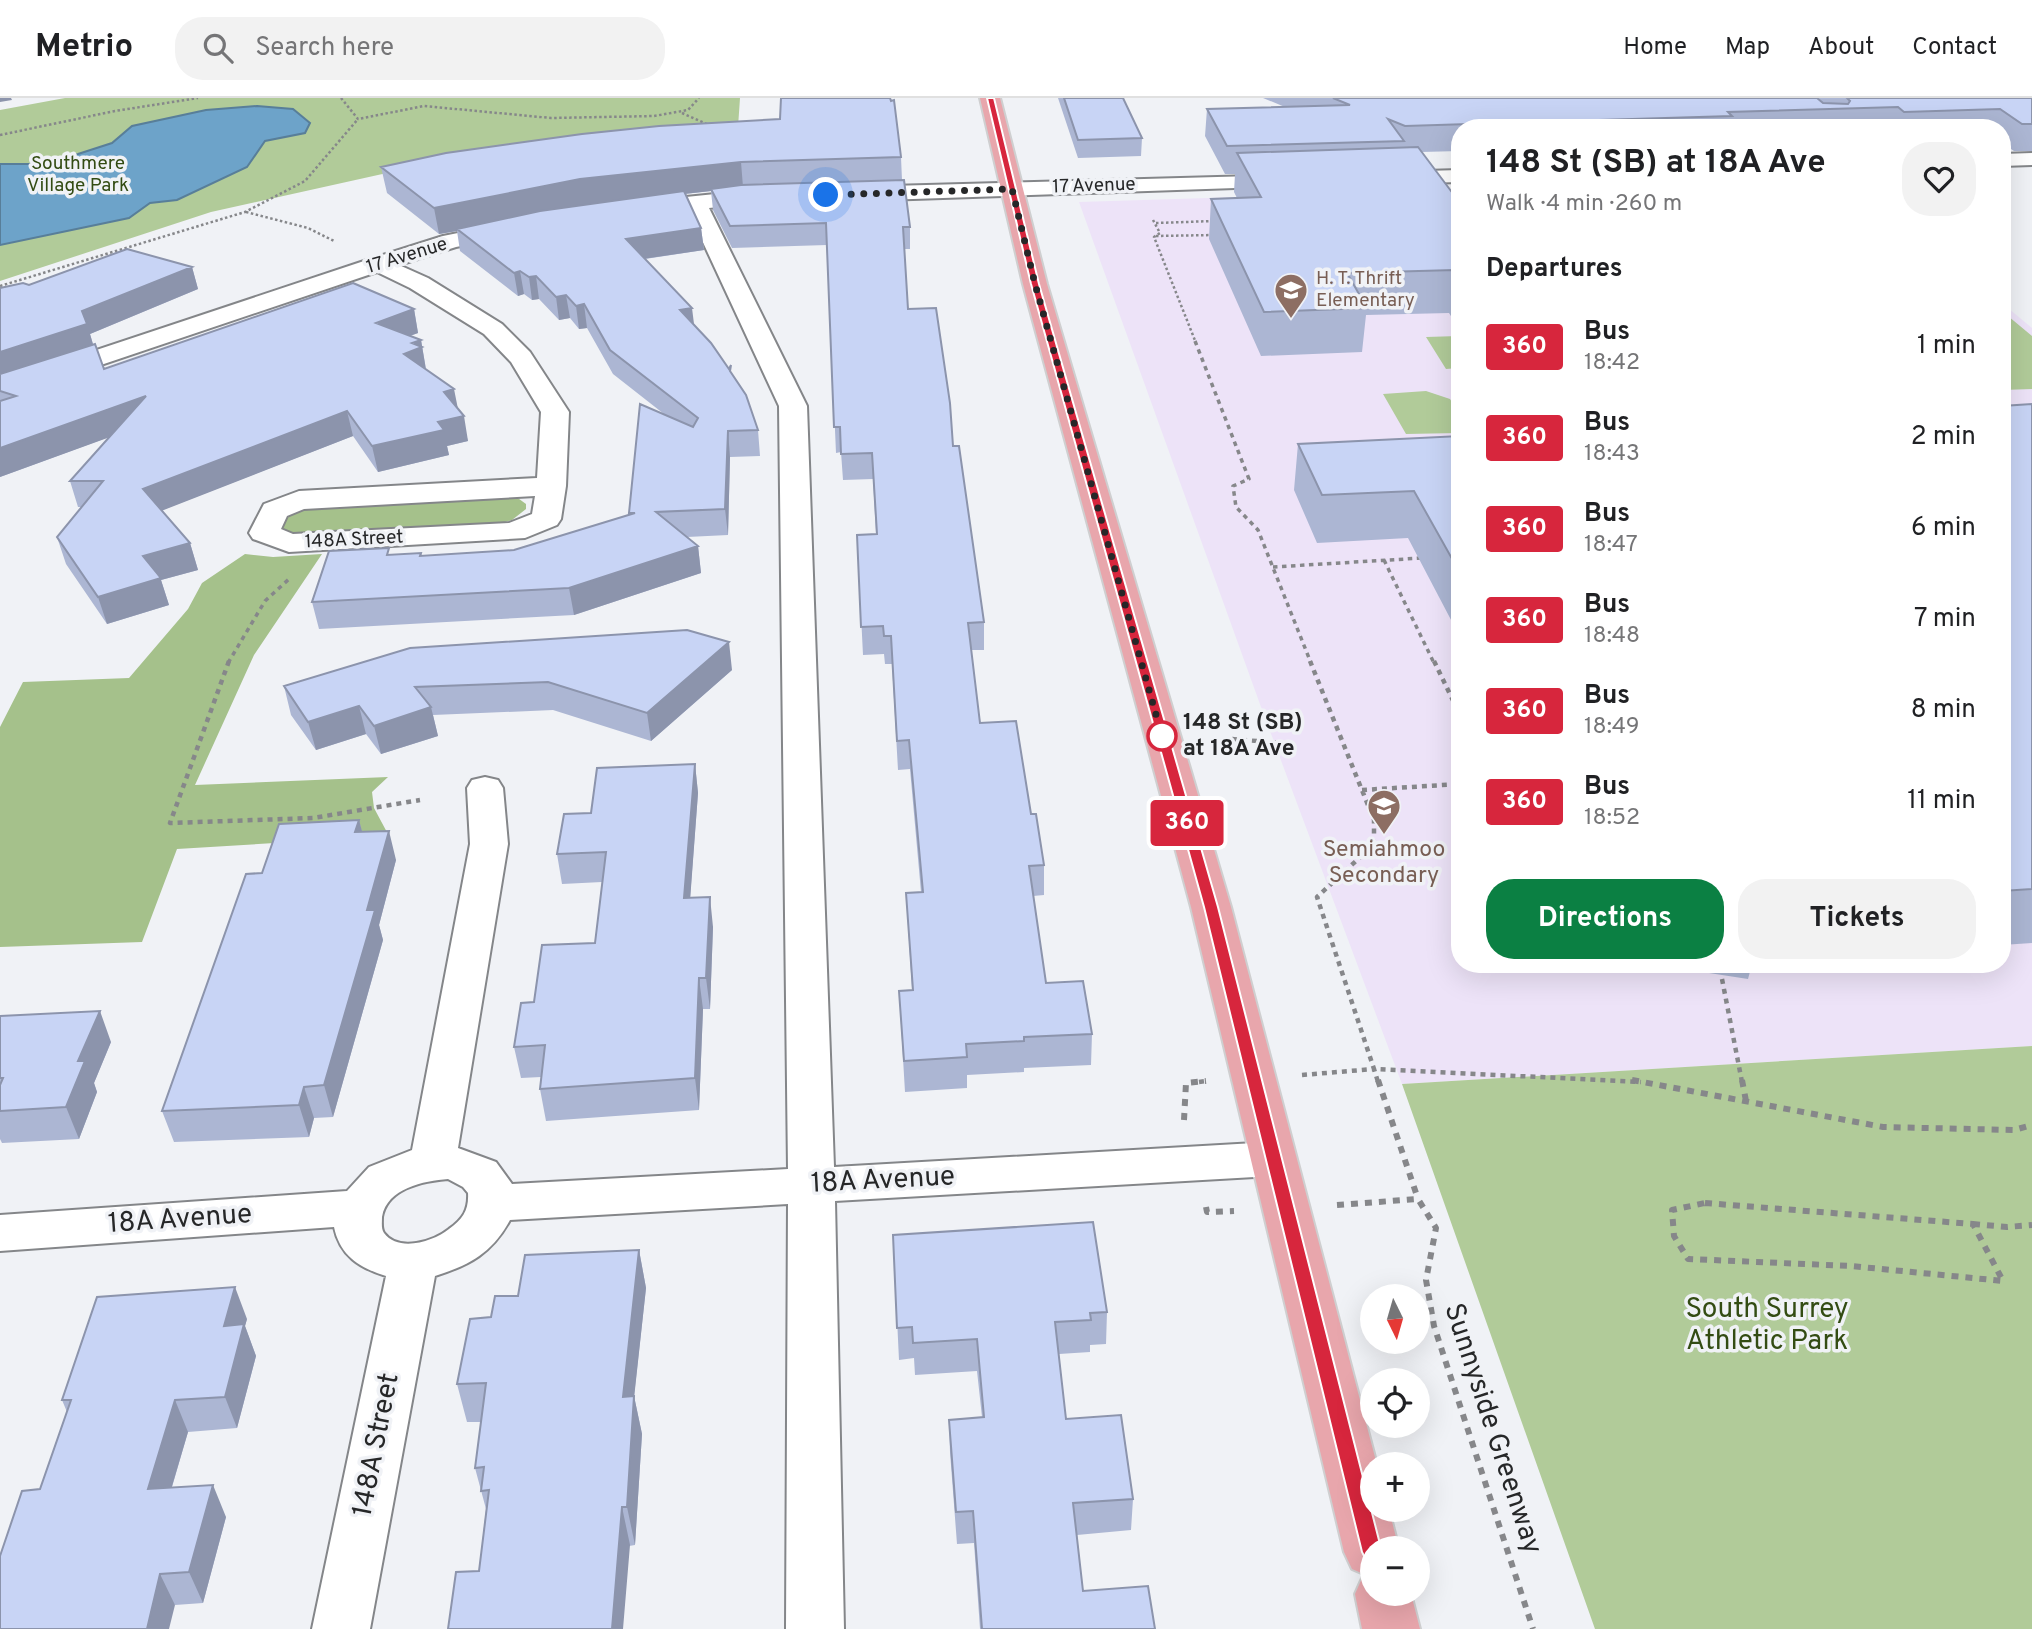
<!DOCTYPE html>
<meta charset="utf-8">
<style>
:root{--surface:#fff;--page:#f2f2f2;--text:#202124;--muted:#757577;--line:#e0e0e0;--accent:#0b8043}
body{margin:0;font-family:Overpass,sans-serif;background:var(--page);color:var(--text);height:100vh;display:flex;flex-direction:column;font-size:26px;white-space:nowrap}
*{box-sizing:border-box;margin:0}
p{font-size:23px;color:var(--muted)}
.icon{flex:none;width:38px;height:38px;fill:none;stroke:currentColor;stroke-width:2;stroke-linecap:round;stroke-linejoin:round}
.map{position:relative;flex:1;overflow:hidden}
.side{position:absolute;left:1451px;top:21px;width:560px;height:854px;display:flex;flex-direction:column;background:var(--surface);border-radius:28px;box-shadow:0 7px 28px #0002}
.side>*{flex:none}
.badge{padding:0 14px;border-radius:5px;font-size:24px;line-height:46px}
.needle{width:46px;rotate:175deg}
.controls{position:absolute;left:1360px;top:1186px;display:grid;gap:14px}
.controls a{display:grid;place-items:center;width:70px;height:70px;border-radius:50%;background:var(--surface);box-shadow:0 7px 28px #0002;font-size:35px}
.you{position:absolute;width:35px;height:35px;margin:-18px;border:5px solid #fff;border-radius:50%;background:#1a73e8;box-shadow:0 0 0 10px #1a73e833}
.map>.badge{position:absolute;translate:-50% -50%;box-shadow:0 0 0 4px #fff}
h2{padding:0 35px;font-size:26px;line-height:63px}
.round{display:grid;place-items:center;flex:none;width:74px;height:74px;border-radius:28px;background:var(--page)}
.summary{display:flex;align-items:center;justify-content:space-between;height:119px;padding:0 35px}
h1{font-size:33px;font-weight:700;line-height:52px}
.button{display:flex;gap:14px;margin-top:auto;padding:14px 35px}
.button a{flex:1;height:80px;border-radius:28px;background:var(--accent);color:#fff;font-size:28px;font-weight:700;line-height:80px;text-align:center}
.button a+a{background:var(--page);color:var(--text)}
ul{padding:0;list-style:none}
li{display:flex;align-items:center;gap:21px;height:91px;padding:0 35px}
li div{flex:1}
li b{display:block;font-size:26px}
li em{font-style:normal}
li .badge{min-width:77px;font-weight:700;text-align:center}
header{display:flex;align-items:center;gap:42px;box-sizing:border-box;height:98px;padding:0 35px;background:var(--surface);border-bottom:2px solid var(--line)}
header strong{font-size:33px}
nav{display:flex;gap:38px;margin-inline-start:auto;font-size:24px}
.search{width:490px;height:63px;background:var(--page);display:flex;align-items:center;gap:18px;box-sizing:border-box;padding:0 24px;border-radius:28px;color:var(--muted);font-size:26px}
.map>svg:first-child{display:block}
.education{fill:#ede3f8}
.green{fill:#b1cb99}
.forest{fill:#a5c18b}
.water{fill:#6da3c9;stroke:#587e99;stroke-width:2}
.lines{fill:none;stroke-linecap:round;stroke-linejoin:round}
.minor-casing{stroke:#848689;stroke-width:4}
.major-casing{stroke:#cfcfd0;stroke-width:4}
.path-far3{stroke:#86878a;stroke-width:2.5;stroke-dasharray:2.5 2.5;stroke-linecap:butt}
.path-far2{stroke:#86878a;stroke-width:3.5;stroke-dasharray:4.5 4.5;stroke-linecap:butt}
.path-far1{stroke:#86878a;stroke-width:4.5;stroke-dasharray:5 5;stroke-linecap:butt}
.path{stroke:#86878a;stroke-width:6;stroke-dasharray:7 7;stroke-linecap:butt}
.minor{fill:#fff;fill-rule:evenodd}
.major{fill:#e8a6ac;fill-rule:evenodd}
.wall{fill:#acb6d3}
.shaded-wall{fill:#8c94ac}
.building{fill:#c8d4f5;stroke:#8c94ac;stroke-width:2}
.line{fill:#d7263d;stroke:#fff;stroke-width:2}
.walk{stroke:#262728;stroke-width:7;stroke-dasharray:0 12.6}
.stop-dot{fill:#fff;stroke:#d7263d;stroke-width:3.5}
.labels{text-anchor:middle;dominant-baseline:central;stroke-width:7;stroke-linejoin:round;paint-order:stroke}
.far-park-label{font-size:19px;fill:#334c13;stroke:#f0f2f6}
.far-street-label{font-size:19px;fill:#262728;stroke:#f0f2f6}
.far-education-label{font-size:19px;fill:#785e54;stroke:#f0f2f6;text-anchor:start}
.stop-label{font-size:23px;font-weight:bold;fill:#262728;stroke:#f0f2f6;text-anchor:start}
.education-label{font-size:23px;fill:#785e54;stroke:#f0f2f6}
.near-street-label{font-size:28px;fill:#262728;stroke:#f0f2f6}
.near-park-label{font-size:28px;fill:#334c13;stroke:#f0f2f6}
</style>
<header>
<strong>Metrio</strong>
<div class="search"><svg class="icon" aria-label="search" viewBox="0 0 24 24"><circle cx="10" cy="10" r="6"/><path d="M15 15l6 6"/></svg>Search here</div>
<nav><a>Home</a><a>Map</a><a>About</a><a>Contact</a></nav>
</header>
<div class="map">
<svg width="2032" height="1531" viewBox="0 0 2032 1531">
<rect width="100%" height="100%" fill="#f0f2f6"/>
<path class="education" d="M1459 92 1460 866H2002V205L2032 230V948L1402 986 1261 609 1079 104Z"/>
<path class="green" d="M65 0H740L738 29 450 61 211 114 0 183V12Z
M2002 213 2032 238V291L2002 292Z
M1459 238V270L1446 271 1426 239Z
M1426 293 1450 301 1459 315V335L1406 336 1383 296Z
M2032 948V1531H1595L1402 986Z"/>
<path class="forest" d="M515 398 526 406V411L512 422 502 425 295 436 282 434 275 422 292 410Z
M245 456 273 459 322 456 254 557 195 687 388 679 372 694 374 710 389 738 177 751 142 844 0 849V629L23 584 129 580 188 511 202 485Z"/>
<path class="water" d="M257 8 293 11 310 25 305 35 265 43 247 69 177 102 150 105 129 120 0 147V66H32L78 56 112 45 132 28 206 12Z"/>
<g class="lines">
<defs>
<path id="minor" d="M2032 55V67L2002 68V56Z
M1460 72V84L1388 86 1380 85 1377 80 1380 75 1388 74Z
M1286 77 1294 78 1297 83 1294 88 853 103 845 101 842 96 845 91 853 89Z
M765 91 773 93 776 98 773 103 709 110 807 308 834 1069 1273 1044 1289 1049 1296 1061 1289 1073 1273 1078 835 1103 844 1531H786L788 1106 510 1122C492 1155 470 1167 435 1178L370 1531H312L386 1178C360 1170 340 1158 334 1129L0 1153V1117L347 1093 369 1069 412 1052 470 746 467 690 472 682 485 679 498 682 503 690 508 746 458 1050 496 1064 512 1086 788 1071 779 308 688 112 637 118 629 116 626 111 629 106 637 104ZM448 1081 463 1089 468 1095C469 1112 463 1121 449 1131 434 1143 399 1155 384 1135 381 1131 382 1125 382 1119 387 1090 424 1083 448 1081Z
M508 125 516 127 519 132 516 137 456 149 399 167 428 180 502 226 530 254 569 314 566 388 561 421 557 427 525 440 289 454 253 441 249 435 264 406 299 393 537 380 541 314 511 264 484 236 410 190 377 174 0 301V284L370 161 443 138ZM535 398 532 416 509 425 293 436 281 431 287 418 304 411Z"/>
<path id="major" d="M980 0H1000L1047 186 1231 809 1377 1367H1372V1412H1389L1399 1451H1372V1496H1411L1420 1531H1362L1355 1496 1363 1478 1366 1477 1352 1471 1344 1454 1191 809 1023 186Z"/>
</defs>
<use href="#minor" class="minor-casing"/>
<use href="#major" class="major-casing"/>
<path class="path-far3" d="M341 0 358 21 424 8 551 20 654 18 688 12 699 0
M682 15 709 27
M0 37 115 13 198 0
M246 114 308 130 334 143
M1153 122 1160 135 1154 139 1196 245
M1156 125 1214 123
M1156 138 1214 137
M0 188 245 114 305 83 358 21"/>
<path class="path-far2" d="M1195 243 1249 381 1233 388 1236 409 1258 432 1311 565
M1384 462 1434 565
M1273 469 1422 460
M228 565 265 503 289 481"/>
<path class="path-far1" d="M229 563 170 725 313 720 420 702
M1310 563 1374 722V738L1370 750 1317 799 1374 971 1641 984
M1434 563 1460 617
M1232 641 1281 645
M1362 692 1460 686
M1722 881 1742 984
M1302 977 1374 971 1378 984
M1199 984 1206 983"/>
<path class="path" d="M1378 982 1418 1101
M1632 982 1883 1029 2014 1032 2032 1027
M1742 982 1746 1003
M1184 1022 1186 985 1206 983
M1705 1105 1973 1126 2003 1183 1851 1168 1688 1161 1674 1138 1672 1112Z
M1337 1107 1418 1101 1436 1130 1426 1182 1434 1228 1533 1531
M1206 1109 1207 1114 1234 1113
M1973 1126 2007 1129 2032 1127"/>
<use href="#minor" class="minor"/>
<use href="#major" class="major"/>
</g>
<path class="wall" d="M1058 0H1123L1142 40 1141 58 1078 60Z
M1263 0H2032V53H2014L2002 45V30H1460V53L1421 54 1460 105V226H1456L1449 215 1366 217 1362 254 1261 258 1209 141 1211 101 1237 100 1234 94 1235 76H1225L1205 38 1207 11 1285 9Z
M901 59 902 82 910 129V151H904L908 211 953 348 984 524V552H971L980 625 1031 716 1044 767V797L1033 798 1046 885 1092 936 1091 967 1024 970V974L967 977V990L905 994 899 893 912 892 906 795 921 794 910 671 898 672 892 566H885L884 556 863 557 857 437 876 436 873 381 843 382 841 354 836 355 827 147 732 150 713 112 711 93 685 96 701 130 704 152 645 161 731 275 758 332 760 358 730 359 728 437 687 439 698 448 701 475 574 517 319 531 312 504 390 457 421 455 422 458 514 452 629 417 664 316 613 276 587 230 579 231 570 220 559 222 539 201 532 202 524 196 518 198 460 153 457 133 439 136 387 95 381 69Z
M192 169 198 191 90 236 93 246 104 271 414 211 418 235 410 238 421 242 426 271 458 310 468 343 447 348 449 357 378 374 353 338 162 412 190 445 198 472 161 482 169 507 107 526 66 466 57 439 82 409H78L70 383 109 339 0 379V190Z
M2032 306V845L2002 847V308Z
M1460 338V539L1408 440 1317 445 1294 392 1298 346Z
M732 572 651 643 553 612 433 617 438 638 381 656 366 636 316 652 291 617 284 588Z
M695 666 698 695 690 800 713 829 710 911H703L699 1012 546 1023 540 991 541 979 521 980 514 949 534 904 595 845 602 784 562 786 557 756 591 715Z
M359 722 362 734 396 762 379 827 383 842 333 1019 314 1020 309 1039 174 1044 162 1013 262 775Z
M1695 866H1752L1748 881 1696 873Z
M0 918 111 944 94 985 97 994 79 1041 2 1045 0 1041Z
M893 1137 1107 1214 1106 1246 1090 1247V1254L1059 1256 1066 1321 1133 1401 1131 1432 1077 1437 1083 1493 1155 1531H980L974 1445 957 1446 950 1354 949 1322 982 1319 977 1273 915 1277 914 1260 899 1262Z
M639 1152 646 1190 634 1298 642 1336 635 1447 479 1473 486 1411 475 1370 481 1324H467L457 1286 491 1219 518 1198Z
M247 1221 245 1228 256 1258 237 1330 188 1334 172 1389 226 1419 203 1505 175 1507 40 1391 67 1314 62 1302Z"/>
<path class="shaded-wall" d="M0 0H11L12 2 0 4Z
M741 64 743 89 711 91V93L583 107 457 131V133L439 136 434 110 580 81Z
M701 130 704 152 629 163 626 141Z
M192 169 198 191 90 236 94 250 0 281V254L82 213Z
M520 173 524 196 518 198 514 175Z
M536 178 539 201 532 202 529 179Z
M566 197 570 220 559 222 556 199Z
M584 206 587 230 579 231 576 208Z
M692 210 695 234 680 212Z
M414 211 418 235 381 248 376 225Z
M421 242 425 266 426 273 404 256 412 245Z
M454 291 459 316 444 294Z
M146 298 154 323 0 379V350Z
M347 313 353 338 151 417 143 391Z
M464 318 468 343 447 348 449 357 378 374 372 348 438 324Z
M728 333 730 359 728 437 725 411Z
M190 445 198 472 161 482 169 507 107 526 98 499 143 458Z
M698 448 701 475 574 517 569 490Z
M729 544 732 572 651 643 647 615Z
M359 608 366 636 316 652 308 624Z
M431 609 438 638 381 656 374 628Z
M695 666 698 695 688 830 684 800Z
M359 722 367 752 355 734Z
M389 733 396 762 379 827 383 842 333 1019 324 987 367 812Z
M710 799 713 829 710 911 706 880Z
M699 880 703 911 699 1012 695 980Z
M100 913 111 944 94 985 97 994 79 1041 66 1009 78 963Z
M304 989 314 1020 309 1039 299 1007Z
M639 1152 646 1190 630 1337 623 1299Z
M235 1189 247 1221 245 1228 256 1258 237 1330 225 1299 224 1228Z
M634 1298 642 1336 635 1447 627 1409Z
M175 1302 188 1334 162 1422 148 1391Z
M213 1387 226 1419 203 1505 189 1474Z
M622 1409 630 1447 623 1531H612Z
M160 1476 175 1507 169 1531H147Z"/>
<path class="building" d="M781 0H890L891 3 894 2 901 59 741 64 580 81 434 110 381 69 446 55 582 36 659 28 780 21Z
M1064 0H1123L1142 40 1078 42Z
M1333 0H1817L1823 5 1848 6 1850 3 1847 0H2032V26H2022L2000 11 1904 14 1898 9 1728 14 1732 18 1405 28 1388 21 1404 43 1227 48 1207 11 1350 7Z
M1418 49 1460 105V179L1455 172 1347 175 1367 210 1264 214 1211 101 1261 99 1237 55Z
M904 82 910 129H903L908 211 936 210 950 305 953 348H959L984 524 968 525 980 625 1016 623 1031 716H1036L1044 767 1029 768 1046 885 1083 883 1092 936 1024 939V943L966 946 967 959 904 963 899 893 913 892 906 795 923 794 909 642 897 643 891 538H884L883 528 861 529 857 437 877 436 872 355 841 356 840 329H834L826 125 730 128 711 91 741 87Z
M684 93 701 130 626 141 692 210 680 212 711 245 729 271 731 267 730 273 746 297 758 332 728 333 725 411 656 414 698 448 569 490 312 504 329 453 389 450 387 457 421 455 420 458 514 452 635 415H629L640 306 693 329 698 320 610 252 584 206 576 208 566 197 556 199 536 178 529 179 520 173 514 175 457 131 540 113Z
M127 151 192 169 82 213 87 226 0 254V190L23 185 29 187Z
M353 185 414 211 376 225 421 242 412 245 422 249 404 256 454 291 444 294 464 318 438 324 444 332 372 348 347 313 143 391 190 445 143 458 161 480 98 499 57 439 103 383H70L146 298 0 350V303L16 298 0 293V276L95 246 104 271Z
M2032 306V791L2002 793V308Z
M1460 338V475L1414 393 1322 397 1298 346Z
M687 532 729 544 647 615 548 584 415 589 431 609 374 628 359 608 308 624 284 588 410 550Z
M695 666 684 800 710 799 706 880H699L695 980 540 991 545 947 514 949 521 905 534 904 542 847 595 845 606 754 557 756 564 716 591 715 597 670Z
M359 722 355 734 389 733 367 812H375L324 987 304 989 299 1007 162 1013 246 776 262 775 279 726Z
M100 913 78 963H85L66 1009 0 1013V987L3 980H0V918Z
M1093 1124 1107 1214 1090 1215 1091 1222 1055 1224 1066 1321 1121 1317 1133 1401 1073 1405 1083 1493 1148 1488 1155 1531H982L973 1413 956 1414 949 1322 984 1319 977 1241 913 1245 912 1229 897 1230 893 1137Z
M639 1152 623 1299 634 1298 627 1409H622L612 1531H448L456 1474 479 1473 489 1392 481 1393 484 1369 475 1370 486 1285 457 1286 470 1221 491 1219 495 1198H518L525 1157Z
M235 1189 224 1228 244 1226 225 1299 175 1302 148 1391 213 1387 189 1474 160 1476 147 1531H0V1458L22 1393 40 1391 71 1302H62L97 1199Z"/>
<path class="line" d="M987 0H994L1039 186 1218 809 1382 1454 1379 1460 1372 1463 1365 1460 1362 1454 1204 809 1031 186Z"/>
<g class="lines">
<path class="walk" d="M826 97 1012 91 1035 186 1162 638"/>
</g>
<defs>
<symbol id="school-pin" viewBox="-11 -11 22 30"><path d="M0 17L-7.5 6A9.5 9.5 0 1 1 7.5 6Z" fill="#8d6e63" stroke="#f0f2f6"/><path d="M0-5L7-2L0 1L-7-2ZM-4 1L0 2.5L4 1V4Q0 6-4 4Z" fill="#fff"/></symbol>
</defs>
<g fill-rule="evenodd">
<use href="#school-pin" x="1272" y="173" width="38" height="52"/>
<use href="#school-pin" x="1365" y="689" width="38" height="52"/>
</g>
<circle class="stop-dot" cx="1162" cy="638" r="14"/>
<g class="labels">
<g class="far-park-label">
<text x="78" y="66">Southmere<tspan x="78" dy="22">Village Park</tspan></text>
</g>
<g class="far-street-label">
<text transform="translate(1094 88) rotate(-2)">17 Avenue</text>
<text transform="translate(407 158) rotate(-17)">17 Avenue</text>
<text transform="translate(354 442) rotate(-3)">148A Street</text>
</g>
<g class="far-education-label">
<text x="1316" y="181">H. T. Thrift<tspan x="1316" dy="22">Elementary</tspan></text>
</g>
<g class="stop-label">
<text x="1183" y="625">148 St (SB)<tspan x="1183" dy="26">at 18A Ave</tspan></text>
</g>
<g class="education-label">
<text x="1384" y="752">Semiahmoo<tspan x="1384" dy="26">Secondary</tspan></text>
</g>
<g class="near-street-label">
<text transform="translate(883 1083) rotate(-3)">18A Avenue</text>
<text transform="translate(180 1122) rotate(-4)">18A Avenue</text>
<text transform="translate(1492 1331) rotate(72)">Sunnyside Greenway</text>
<text transform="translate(377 1347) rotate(-79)">148A Street</text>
</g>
<g class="near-park-label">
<text x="1767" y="1212">South Surrey<tspan x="1767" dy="32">Athletic Park</tspan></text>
</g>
</g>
</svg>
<div class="controls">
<a><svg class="needle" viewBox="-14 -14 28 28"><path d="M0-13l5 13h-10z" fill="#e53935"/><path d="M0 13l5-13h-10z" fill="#757577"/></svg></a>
<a><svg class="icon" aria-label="locate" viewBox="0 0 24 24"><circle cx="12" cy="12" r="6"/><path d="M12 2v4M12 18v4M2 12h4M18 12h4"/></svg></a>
<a>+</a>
<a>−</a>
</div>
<div class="you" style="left:826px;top:97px"></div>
<b class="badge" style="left:1187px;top:725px;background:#d7263d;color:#fff">360</b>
<section class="side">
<div class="summary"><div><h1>148 St (SB) at 18A Ave</h1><p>Walk · 4 min · 260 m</p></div><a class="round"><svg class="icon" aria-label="heart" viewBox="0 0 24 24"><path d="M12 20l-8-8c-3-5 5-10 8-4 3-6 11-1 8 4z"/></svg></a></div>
<h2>Departures</h2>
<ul>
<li><span class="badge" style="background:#d7263d;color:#fff">360</span><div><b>Bus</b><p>18:42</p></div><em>1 min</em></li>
<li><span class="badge" style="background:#d7263d;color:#fff">360</span><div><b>Bus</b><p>18:43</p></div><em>2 min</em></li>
<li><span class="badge" style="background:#d7263d;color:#fff">360</span><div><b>Bus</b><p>18:47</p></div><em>6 min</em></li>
<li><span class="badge" style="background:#d7263d;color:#fff">360</span><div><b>Bus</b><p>18:48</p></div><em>7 min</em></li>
<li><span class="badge" style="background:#d7263d;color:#fff">360</span><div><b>Bus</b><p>18:49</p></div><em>8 min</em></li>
<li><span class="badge" style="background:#d7263d;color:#fff">360</span><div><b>Bus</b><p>18:52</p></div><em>11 min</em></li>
</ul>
<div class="button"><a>Directions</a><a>Tickets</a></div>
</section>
</div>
